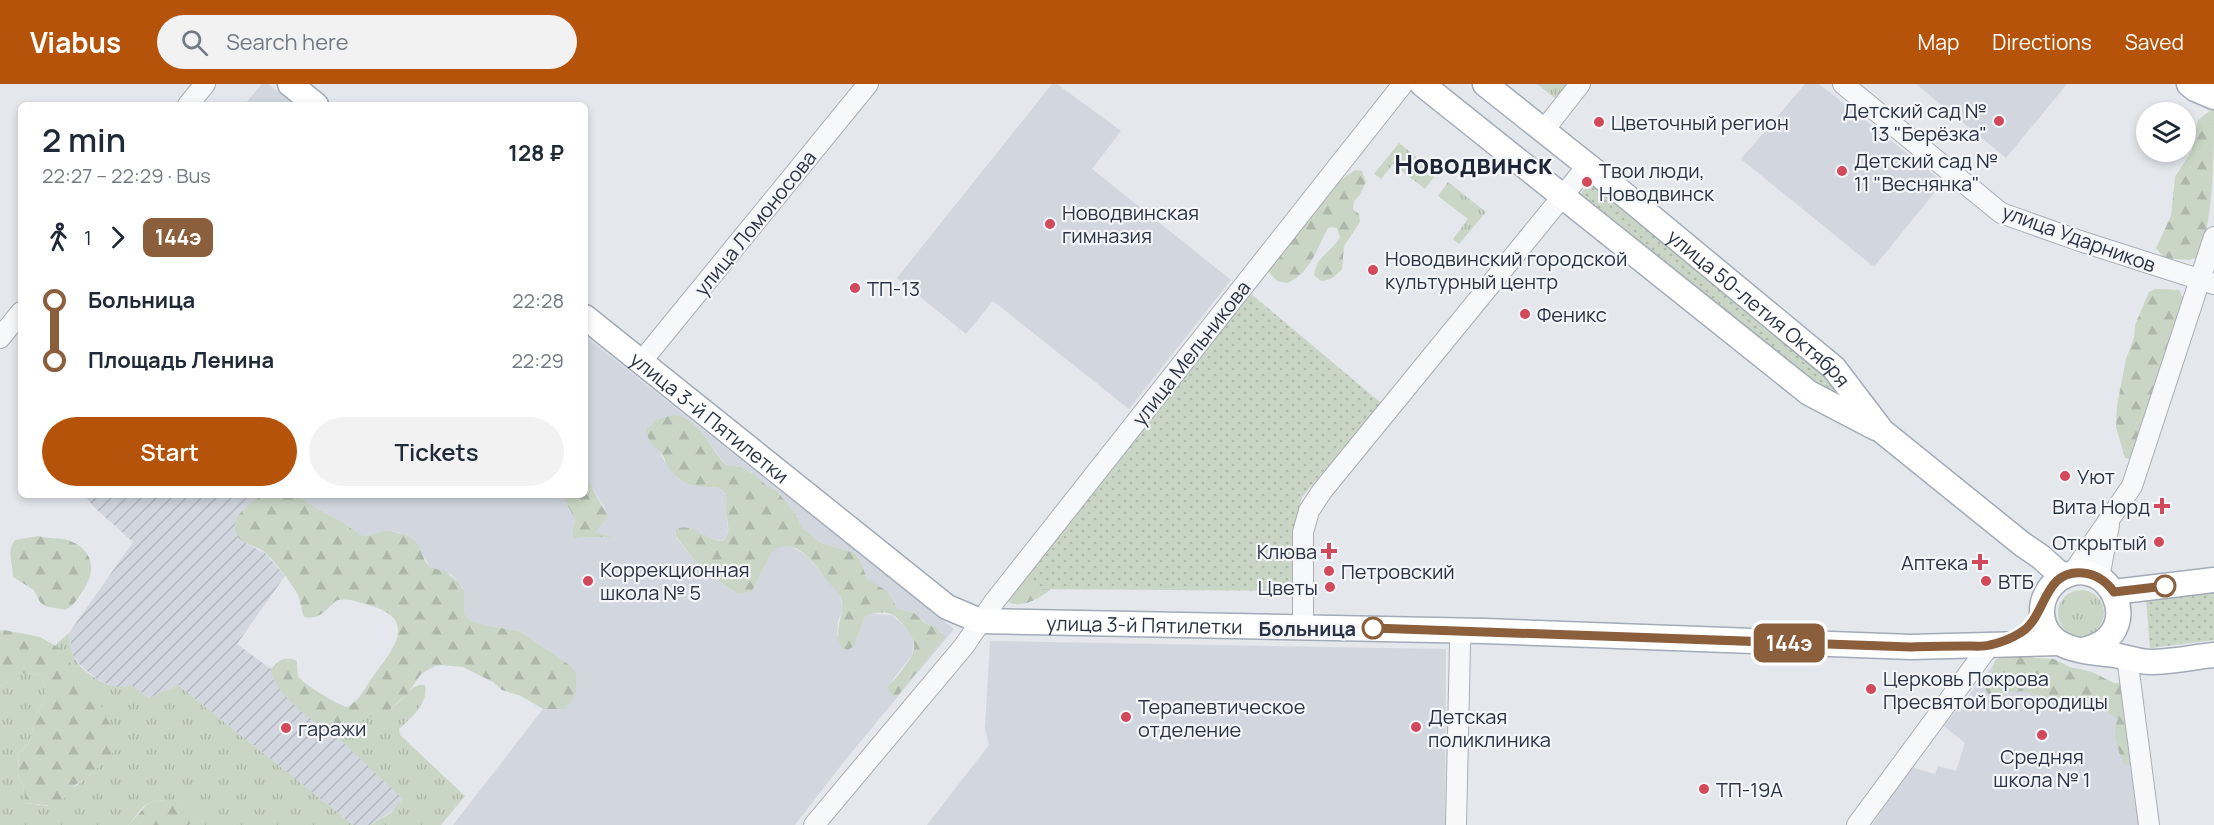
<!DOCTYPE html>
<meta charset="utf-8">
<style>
:root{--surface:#fff;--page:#f2f2f3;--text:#1f2937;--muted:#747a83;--accent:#b45309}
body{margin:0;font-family:Manrope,sans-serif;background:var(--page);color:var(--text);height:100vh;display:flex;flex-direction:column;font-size:22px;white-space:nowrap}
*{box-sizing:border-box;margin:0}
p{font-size:20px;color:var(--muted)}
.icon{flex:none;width:33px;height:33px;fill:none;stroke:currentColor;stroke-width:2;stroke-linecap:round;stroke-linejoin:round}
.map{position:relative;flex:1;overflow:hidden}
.side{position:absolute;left:18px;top:18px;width:570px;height:396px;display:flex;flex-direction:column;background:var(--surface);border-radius:9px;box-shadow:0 3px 9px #0003}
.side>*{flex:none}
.badge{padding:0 12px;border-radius:9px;font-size:21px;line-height:39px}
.controls{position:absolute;left:2136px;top:18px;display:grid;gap:12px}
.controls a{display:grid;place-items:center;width:60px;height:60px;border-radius:50%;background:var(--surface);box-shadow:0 3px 9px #0003;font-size:30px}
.map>.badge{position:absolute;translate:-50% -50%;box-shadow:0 0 0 3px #fff}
.legs{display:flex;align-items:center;gap:9px;height:66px;padding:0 24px;font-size:20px}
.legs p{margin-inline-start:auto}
.head{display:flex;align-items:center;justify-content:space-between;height:102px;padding:0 24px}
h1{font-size:33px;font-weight:600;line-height:45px}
.action{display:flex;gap:12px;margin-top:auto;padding:12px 24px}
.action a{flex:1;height:69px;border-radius:36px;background:var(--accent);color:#fff;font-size:24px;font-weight:600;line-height:69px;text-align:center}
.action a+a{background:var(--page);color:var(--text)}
ul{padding:0 24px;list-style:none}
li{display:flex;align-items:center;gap:21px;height:60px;font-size:22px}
li i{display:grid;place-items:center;width:9px;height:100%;margin:0 8px;background:currentColor}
li i::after{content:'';width:15px;height:15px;margin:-8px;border:4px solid;border-radius:50%;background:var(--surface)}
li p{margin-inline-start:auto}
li:first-child i{background:linear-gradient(#0000 50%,currentColor 0)}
li:last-child i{background:linear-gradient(currentColor 50%,#0000 0)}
header{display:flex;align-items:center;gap:36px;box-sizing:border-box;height:84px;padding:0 30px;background:var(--accent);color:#fff}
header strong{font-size:28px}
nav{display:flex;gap:33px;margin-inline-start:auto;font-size:21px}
.search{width:420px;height:54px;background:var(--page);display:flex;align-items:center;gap:15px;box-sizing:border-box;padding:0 21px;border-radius:33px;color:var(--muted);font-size:22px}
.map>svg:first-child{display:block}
.built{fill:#d2d6de;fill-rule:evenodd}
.industrial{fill:url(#industrial-furrows)}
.grass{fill:url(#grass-tufts)}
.forest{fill:url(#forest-firs)}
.park{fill:url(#park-dots)}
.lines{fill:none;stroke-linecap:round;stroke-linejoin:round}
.minor-casing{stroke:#a9aeb7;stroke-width:22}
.major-casing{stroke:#a3abb8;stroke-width:27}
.minor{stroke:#f7f8fa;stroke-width:20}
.major{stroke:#fff;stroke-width:24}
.line-1-casing{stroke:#fff;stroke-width:14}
.line-1{stroke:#8b5e3c;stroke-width:9}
.poi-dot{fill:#d1495b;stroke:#f4f6f9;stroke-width:2}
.stop-1-dot{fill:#fff;stroke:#8b5e3c;stroke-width:3}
.labels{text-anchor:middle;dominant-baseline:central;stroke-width:4.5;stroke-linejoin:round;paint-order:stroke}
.poi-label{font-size:20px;fill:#2b3445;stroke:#f4f6f9;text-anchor:start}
.street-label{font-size:20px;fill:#2b3445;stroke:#f4f6f9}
.stop-label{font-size:20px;font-weight:bold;fill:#2b3445;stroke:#f4f6f9;text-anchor:end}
.district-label{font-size:26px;font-weight:bold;fill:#1d2536;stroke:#f4f6f9}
</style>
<header>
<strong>Viabus</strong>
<div class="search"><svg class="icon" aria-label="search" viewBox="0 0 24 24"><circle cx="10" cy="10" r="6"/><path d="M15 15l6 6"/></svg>Search here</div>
<nav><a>Map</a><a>Directions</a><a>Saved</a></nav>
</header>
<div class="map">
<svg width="2214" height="741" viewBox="0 0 2214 741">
<defs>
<pattern id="industrial-furrows" width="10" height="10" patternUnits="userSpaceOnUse" patternTransform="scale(1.5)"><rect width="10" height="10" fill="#d2d6de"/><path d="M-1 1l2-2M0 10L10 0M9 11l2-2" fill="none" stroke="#b4b8c0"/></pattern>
<pattern id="grass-tufts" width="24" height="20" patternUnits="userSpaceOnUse" patternTransform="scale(1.5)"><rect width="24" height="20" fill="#c9d6c5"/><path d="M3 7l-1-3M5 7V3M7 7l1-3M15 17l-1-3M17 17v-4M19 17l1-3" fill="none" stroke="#adb8ab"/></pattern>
<pattern id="forest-firs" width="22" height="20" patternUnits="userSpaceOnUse" patternTransform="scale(1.5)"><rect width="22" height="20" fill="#c9d6c5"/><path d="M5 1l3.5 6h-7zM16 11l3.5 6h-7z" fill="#adb8ab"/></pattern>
<pattern id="park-dots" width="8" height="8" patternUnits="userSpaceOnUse" patternTransform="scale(1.5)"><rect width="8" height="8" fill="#c9d6c5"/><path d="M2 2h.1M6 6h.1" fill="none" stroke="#adb8ab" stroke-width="1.8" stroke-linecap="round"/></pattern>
</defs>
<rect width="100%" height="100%" fill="#e4e7ec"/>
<path class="built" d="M262 0H268L295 21H244Z
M1052 0H1057L1121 47 1092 85 1231 196 1129 325 993 217 966 250 897 194Z
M1805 0H1819L1943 98 1874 183 1741 75Z
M1916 0H2067L2006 74Z
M585 252 954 545 846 675 795 741H453L543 625H564L571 582 519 547 484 541 469 536 464 529V505L452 491 430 483 414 456 398 448 383 447 368 452 360 451 341 437 307 419 297 411H562L575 435 572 448 581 454 608 453 595 449 605 424 592 404 585 384ZM671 331 688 336 700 347 726 381 741 383 752 389 767 402 776 406 795 429 802 444 821 459 855 469 861 479 867 495 890 511 898 525 914 529 926 539 943 549 888 602 912 571 914 554 912 549 892 531 871 530 865 533 854 562 837 551 838 537 843 525 840 511 806 471 790 462 784 461 777 464 772 468 752 507 738 510 700 484 676 453 701 448 707 454 722 457 727 452 728 445 726 426 727 413 723 407 716 403 697 402 678 395 666 380 659 368 665 334Z
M990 557 1446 565 1445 741H927L989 661 985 645Z
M2007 564 2123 605 2139 741H1872L1911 683 1935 690 1938 682 1956 687 1965 659 1944 642Z"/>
<path class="industrial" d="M84 411H264L258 414 246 460 265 469 285 492 237 560 271 585 332 642 336 652 404 715 397 724 370 741H353L178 601 149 614 131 601 125 603H115L97 595 80 581 73 572 69 549 133 458 95 424Z"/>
<path class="grass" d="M1537 0H1567L1556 15Z
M1399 59 1437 89 1425 105 1393 80 1381 95 1374 90Z
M1448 98 1486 128 1459 160 1453 155 1468 135 1438 112Z
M2058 529a23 23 0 1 1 46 0a23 23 0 1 1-46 0Z
M69 549C70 556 71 566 74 573 81 589 113 609 131 601L149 614 178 601 353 741H189L194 734 186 718C170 716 151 713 140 726 136 732 133 736 128 741H0V602C19 591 18 585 41 592L45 604 44 618 36 631 29 659 19 669 18 688 19 695 23 700 26 719 48 722 88 693 117 664 102 628 99 612C92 605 81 602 75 594 66 582 71 572 55 561Z
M419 601H425C429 619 410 635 399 645L400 651 465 712 441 741H370L391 729 403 715 336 652 335 647C345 647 354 641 360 633 381 632 389 628 404 613 409 608 412 603 419 601Z"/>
<path class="forest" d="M2214 24C2214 72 2214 130 2199 173L2189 176 2164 174 2156 164 2171 132 2175 93 2191 68 2198 36Z
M1355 86 1362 87 1366 98 1359 112 1354 117 1353 125 1359 130 1360 138 1344 162 1342 185C1336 192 1330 197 1321 197L1314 191C1317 171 1332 168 1340 153L1337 144 1331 143 1328 144C1317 164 1310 190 1287 199L1277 197 1269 188V181L1332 103Z
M2155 205 2179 206 2184 216 2131 375 2125 374 2116 343 2117 322 2126 275 2134 254 2135 241 2149 208Z
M672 331C697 331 710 365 726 381L741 383 755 391 767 402 776 406 795 429 802 444 821 459 855 469 861 479 867 495 888 508 898 525 914 529 925 539 937 544 945 553 899 610 893 612 887 605C889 599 892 598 896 594 917 567 923 560 897 534 889 526 874 528 865 533L854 562 848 566 842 564C831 543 847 532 841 514 839 508 833 504 829 499 815 482 797 449 772 468L752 507 738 510 700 484 676 452V445C695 438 705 457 723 457 732 448 727 438 726 427 725 419 730 412 722 406 717 402 710 403 704 403 688 402 674 395 666 380 664 376 666 376 663 372 655 361 647 359 647 345L657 336Z
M585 384 592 404 608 432 595 449 613 453 574 454 572 448 575 435 562 411H585Z
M264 411H297L307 419 341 437 360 451 368 452 383 447H390L406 451 414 456 419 462 425 477 430 483 446 488 458 498 464 506V529L469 536 484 541 519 547 571 582 576 589V605L574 614 564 625H543L521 612 502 606 493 598 463 583 442 581 435 582 421 590 408 609 386 629 379 632 360 634C355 640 350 646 341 647 320 649 271 606 271 585 279 576 285 572 297 577 297 582 297 588 298 592 301 599 338 621 347 623 361 616 365 603 374 591 395 563 418 535 369 521 357 518 350 514 337 516 325 526 321 536 304 533 301 526 301 518 298 511 291 498 274 476 263 467 255 461 240 461 236 449 230 432 250 418 264 411Z
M1071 438 1050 506C1040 514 1022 525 1009 518L1008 511 1064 439Z
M38 452C46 454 55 454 63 455 90 461 99 483 84 505 78 514 75 521 65 526L45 522 40 518 34 506 13 493C13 479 6 468 15 456Z
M4 546 40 553 61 565 70 578 74 593 100 612 102 628 116 648 117 664 88 693 75 701 66 713 54 722 26 719 23 700 19 695 18 688 19 669 29 659 36 631 44 618 45 604 41 592C19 585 18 592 0 602V547Z
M2005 572 2054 575 2070 583 2092 588 2114 599H2124L2133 683 2124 680C2118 666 2111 649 2118 635L2101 624 2058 619 2024 607 2009 608 2001 613 1988 610 1984 601 1992 589 1995 576Z
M173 716 186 718 195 723 194 734 189 741H128C149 723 139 716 173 716Z"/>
<path class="park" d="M1591 97 1811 274 1844 309 1839 316 1797 291 1578 113Z
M1250 209 1381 319 1302 413 1294 445 1293 507 1034 505 1029 491Z
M2214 507V556L2150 564 2146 516Z"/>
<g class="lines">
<defs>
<path id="minor" d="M1843 0 2001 129 2080 157 2214 200
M188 21 205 0
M1544 46 1580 0
M0 254 21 228
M641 278 868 0
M2072 490 2132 402 2214 153
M2099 494 2109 441
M1303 542V448L1309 427 1322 407 1588 81
M2127 573 2149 741
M814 741 964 562 994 518 1403 0
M1456 741 1460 560 1463 546
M1857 741 1989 562"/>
<g id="major">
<path d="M290 0 316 21"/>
<path d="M1422 0 1809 309 1876 344"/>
<path id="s1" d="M1485 0 1626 112 1834 284 1882 347 2022 460 2041 473 2063 493"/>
<path d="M2189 0 2195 5 2214 13"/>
<path id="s2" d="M585 233 947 523 980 537 1484 547 1911 563 2058 559"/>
<path d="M2114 508 2214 496"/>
<path d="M2082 566C2151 553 2109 463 2059 495 2048 503 2041 516 2042 530 2045 568 2087 567 2114 571 2126 573 2139 578 2150 578 2171 578 2193 573 2214 571"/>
</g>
</defs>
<use href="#minor" class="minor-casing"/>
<use href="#major" class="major-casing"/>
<use href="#minor" class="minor"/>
<use href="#major" class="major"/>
</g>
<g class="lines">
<defs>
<path id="line-1" d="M1373 544 1911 563C1930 562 1948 562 1967 562 1974 562 1983 563 1990 561 1999 559 2012 554 2020 549 2047 534 2042 485 2083 489 2096 490 2106 497 2114 508L2165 502"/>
</defs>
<use href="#line-1" class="line-1-casing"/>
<use href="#line-1" class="line-1"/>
</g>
<g class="poi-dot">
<circle cx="1999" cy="37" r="6"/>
<circle cx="1599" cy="38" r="6"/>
<circle cx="1842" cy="87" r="6"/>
<circle cx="1587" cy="98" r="6"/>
<circle cx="1050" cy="140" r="6"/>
<circle cx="1373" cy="186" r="6"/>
<circle cx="855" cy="204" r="6"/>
<circle cx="1525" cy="230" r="6"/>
<circle cx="2065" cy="392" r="6"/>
<path d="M2159 413h6v6h6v6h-6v6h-6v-6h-6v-6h6z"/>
<circle cx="2159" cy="458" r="6"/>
<path d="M1326 458h6v6h6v6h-6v6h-6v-6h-6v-6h6z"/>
<path d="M1977 469h6v6h6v6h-6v6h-6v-6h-6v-6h6z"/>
<circle cx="1329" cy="487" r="6"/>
<circle cx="588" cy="497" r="6"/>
<circle cx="1986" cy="497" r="6"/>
<circle cx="1330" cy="503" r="6"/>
<circle cx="1871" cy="605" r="6"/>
<circle cx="1126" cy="633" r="6"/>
<circle cx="1416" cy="643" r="6"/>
<circle cx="286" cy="644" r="6"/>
<circle cx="2042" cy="651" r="6"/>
<circle cx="1704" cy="705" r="6"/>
</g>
<g class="stop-1-dot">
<circle cx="2165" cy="502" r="10"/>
<circle cx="1373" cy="544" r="10"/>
</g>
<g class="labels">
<g class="poi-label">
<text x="1987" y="26" text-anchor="end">Детский сад №<tspan x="1987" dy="23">13 "Берёзка"</tspan></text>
<text x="1611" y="38">Цветочный регион</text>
<text x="1854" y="76">Детский сад №<tspan x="1854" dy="23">11 "Веснянка"</tspan></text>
<text x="1599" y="86">Твои люди,<tspan x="1599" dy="23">Новодвинск</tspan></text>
<text x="1062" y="128">Новодвинская<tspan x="1062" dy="23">гимназия</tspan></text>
<text x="1385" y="174">Новодвинский городской<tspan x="1385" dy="23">культурный центр</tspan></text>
<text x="867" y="204">ТП-13</text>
<text x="1537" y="230">Феникс</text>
<text x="2077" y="392">Уют</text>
<text x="2150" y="422" text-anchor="end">Вита Норд</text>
<text x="2147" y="458" text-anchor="end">Открытый</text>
<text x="1317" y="467" text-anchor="end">Клюва</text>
<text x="1968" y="478" text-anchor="end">Аптека</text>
<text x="600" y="485">Коррекционная<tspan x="600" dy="23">школа № 5</tspan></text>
<text x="1341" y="487">Петровский</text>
<text x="1998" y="497">ВТБ</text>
<text x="1318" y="503" text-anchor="end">Цветы</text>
<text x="1883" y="594">Церковь Покрова<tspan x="1883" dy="23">Пресвятой Богородицы</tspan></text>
<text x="1138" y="622">Терапевтическое<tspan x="1138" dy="23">отделение</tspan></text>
<text x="1428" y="632">Детская<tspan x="1428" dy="23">поликлиника</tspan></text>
<text x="298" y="644">гаражи</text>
<text x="2042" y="672" text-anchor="middle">Средняя<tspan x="2042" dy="23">школа № 1</tspan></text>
<text x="1716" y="705">ТП-19А</text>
</g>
<g class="street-label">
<text transform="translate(755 139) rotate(-51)">улица Ломоносова</text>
<text transform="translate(2079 154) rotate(20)">улица Ударников</text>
<text stroke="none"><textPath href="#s1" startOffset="354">улица 50-летия Октября</textPath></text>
<text transform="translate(1191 269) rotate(-52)">улица Мельникова</text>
<text stroke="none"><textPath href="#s2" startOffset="160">улица 3-й Пятилетки</textPath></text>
<text stroke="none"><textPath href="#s2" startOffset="664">улица 3-й Пятилетки</textPath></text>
</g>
<g class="stop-label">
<text x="1356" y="544">Больница</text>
</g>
<g class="district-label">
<text x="1473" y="80">Новодвинск</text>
</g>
</g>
</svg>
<div class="controls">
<a><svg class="icon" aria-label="layers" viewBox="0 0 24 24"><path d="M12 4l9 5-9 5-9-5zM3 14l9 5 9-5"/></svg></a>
</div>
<b class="badge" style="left:1789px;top:559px;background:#8b5e3c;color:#fff">144э</b>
<section class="side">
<div class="head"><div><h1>2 min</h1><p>22:27 – 22:29 · Bus</p></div><b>128 ₽</b></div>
<div class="legs"><svg class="icon" aria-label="walk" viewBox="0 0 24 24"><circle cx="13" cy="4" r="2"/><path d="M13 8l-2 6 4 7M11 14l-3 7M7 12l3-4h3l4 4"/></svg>1<svg class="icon" aria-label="forward" viewBox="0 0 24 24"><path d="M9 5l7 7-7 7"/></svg><b class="badge" style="background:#8b5e3c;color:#fff">144э</b></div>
<ul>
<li><i style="color:#8b5e3c"></i><b>Больница</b><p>22:28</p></li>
<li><i style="color:#8b5e3c"></i><b>Площадь Ленина</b><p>22:29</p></li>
</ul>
<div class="action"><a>Start</a><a>Tickets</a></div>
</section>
</div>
